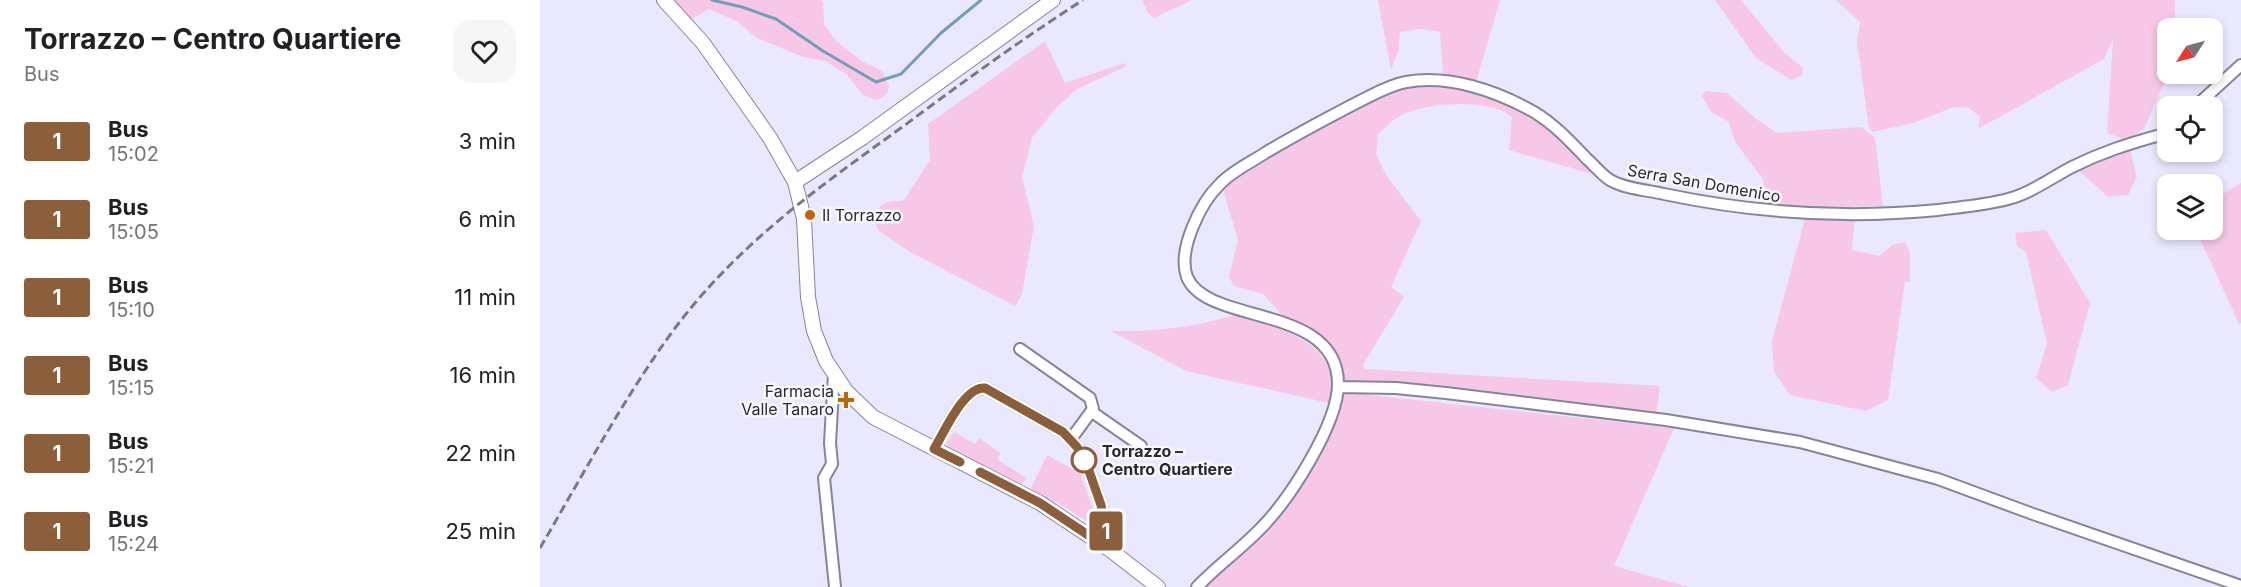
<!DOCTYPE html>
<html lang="it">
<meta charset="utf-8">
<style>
:root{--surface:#fff;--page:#f6f6f6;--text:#202124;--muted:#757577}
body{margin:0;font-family:Inter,sans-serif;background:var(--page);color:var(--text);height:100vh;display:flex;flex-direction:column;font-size:22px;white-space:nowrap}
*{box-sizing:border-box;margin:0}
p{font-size:20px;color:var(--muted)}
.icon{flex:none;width:33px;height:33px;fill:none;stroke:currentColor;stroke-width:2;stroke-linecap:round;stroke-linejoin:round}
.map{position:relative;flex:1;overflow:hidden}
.side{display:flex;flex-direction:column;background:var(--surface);width:540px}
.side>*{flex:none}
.badge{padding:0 12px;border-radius:4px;font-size:21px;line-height:39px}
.needle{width:39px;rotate:234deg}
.controls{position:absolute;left:1617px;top:18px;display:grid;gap:12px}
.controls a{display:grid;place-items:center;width:66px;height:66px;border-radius:12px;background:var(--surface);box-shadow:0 3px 9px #0003;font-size:30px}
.map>.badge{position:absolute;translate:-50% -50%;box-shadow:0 0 0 3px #fff}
.round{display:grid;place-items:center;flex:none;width:63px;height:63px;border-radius:18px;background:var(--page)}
.summary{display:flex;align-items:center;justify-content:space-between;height:102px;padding:0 24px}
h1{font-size:28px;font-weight:700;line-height:45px}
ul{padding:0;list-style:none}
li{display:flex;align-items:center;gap:18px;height:78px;padding:0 24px}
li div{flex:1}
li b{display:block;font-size:22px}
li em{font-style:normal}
li .badge{min-width:66px;font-weight:700;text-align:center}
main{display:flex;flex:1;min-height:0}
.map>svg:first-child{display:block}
.green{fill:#f7c7e7}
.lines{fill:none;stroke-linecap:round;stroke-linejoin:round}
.stream{stroke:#749db7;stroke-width:3}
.minor-casing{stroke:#858599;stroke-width:14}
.tertiary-casing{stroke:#858599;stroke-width:16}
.minor{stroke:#fff;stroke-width:10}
.tertiary{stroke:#fff;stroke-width:14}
.rail{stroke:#797886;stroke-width:3;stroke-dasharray:9 4.5;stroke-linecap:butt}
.line-casing{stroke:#fff;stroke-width:14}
.line{stroke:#8b5e3c;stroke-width:9}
.poi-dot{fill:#be6505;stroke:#f7f7fc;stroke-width:2}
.stop-dot{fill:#fff;stroke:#8b5e3c;stroke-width:3}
.labels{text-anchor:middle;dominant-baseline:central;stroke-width:5;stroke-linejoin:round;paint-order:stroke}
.street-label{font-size:16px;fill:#28272f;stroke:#f7f7fc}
.poi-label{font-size:16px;fill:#28272f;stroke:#f7f7fc;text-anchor:start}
.stop-label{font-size:16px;font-weight:bold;fill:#28272f;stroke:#f7f7fc;text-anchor:start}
</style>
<main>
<section class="side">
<div class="summary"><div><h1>Torrazzo – Centro Quartiere</h1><p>Bus</p></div><a class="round"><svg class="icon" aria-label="heart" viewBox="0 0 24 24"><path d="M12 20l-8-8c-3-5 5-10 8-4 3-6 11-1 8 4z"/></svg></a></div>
<ul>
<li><span class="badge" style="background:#8b5e3c;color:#fff">1</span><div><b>Bus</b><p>15:02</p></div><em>3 min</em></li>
<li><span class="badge" style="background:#8b5e3c;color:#fff">1</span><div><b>Bus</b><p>15:05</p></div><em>6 min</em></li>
<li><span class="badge" style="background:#8b5e3c;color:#fff">1</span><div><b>Bus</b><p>15:10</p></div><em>11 min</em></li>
<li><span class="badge" style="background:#8b5e3c;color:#fff">1</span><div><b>Bus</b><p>15:15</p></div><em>16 min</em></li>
<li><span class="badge" style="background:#8b5e3c;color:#fff">1</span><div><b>Bus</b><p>15:21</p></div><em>22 min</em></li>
<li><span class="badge" style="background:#8b5e3c;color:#fff">1</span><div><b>Bus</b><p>15:24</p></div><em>25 min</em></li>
</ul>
</section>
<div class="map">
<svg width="1701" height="587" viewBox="0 0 1701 587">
<rect width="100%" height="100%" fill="#e9e8fe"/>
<path class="green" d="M124 0H280L283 3 284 24 295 40 323 62 342 71 349 85 347 94 337 100 323 95 306 74 285 61 263 57 217 38 198 22 169 9 145 23Z
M602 0H652L614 18 608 13Z
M838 0H960L936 82 903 74 900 32 881 29 860 32 858 52 851 70Z
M1175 0H1201L1243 51 1263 68 1262 75 1251 80 1216 58Z
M1296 0H1635V28H1628V74L1604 129 1586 140 1567 133 1573 39 1564 59 1438 129 1440 117 1429 108 1414 107 1373 123 1332 132 1329 128 1317 42 1320 22Z
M505 41 525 83 584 63 587 66 537 89 516 108 492 138 482 177 494 226 482 294 475 306 370 252 338 230 334 219 340 206 348 202 364 200 390 160 388 124Z
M909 84C941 92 972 103 999 121 1020 135 1038 157 1056 175L969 150 972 117C949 98 886 102 860 116 852 120 845 128 838 134L836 154 846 175 881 221 851 287 864 297 823 365 825 369 1120 386 1116 415 803 384 800 363 789 345 766 328 743 316 723 294 694 286 689 277 698 240 682 186 714 164 841 94 869 85Z
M1166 91 1187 93 1215 118 1237 133 1321 127 1335 138 1343 206 1238 209 1226 203 1223 179 1195 142 1189 122 1171 112 1162 96Z
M1589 147 1597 177 1588 195 1568 197 1536 168Z
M1701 183V323L1699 324 1656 230H1672L1673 200Z
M1266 215 1315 217 1312 250 1339 256 1352 245 1365 242 1370 253V282H1365L1348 400 1326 411 1250 395 1234 372 1232 341Z
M1506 230 1550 303 1528 385 1512 392 1496 378 1507 344 1486 252 1477 246 1475 233Z
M695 315C738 327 806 343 789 403L646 371 571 331C614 332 654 327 695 315Z
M802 392 1134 428 1074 566 1149 587H662L767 472 790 434Z
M414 432 435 444 439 438 460 453 458 460 486 478 481 486 409 449 406 444Z
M507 455 540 473 557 520 554 526 525 507 490 490Z"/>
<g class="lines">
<path class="stream" d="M172 0 202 7 236 19 283 51 336 82 361 74 401 33 441 0"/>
<defs>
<path id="minor" d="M1656 106 1701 65
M480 349 550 398 553 409 531 439
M294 374 290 443 292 464 284 478 295 587
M799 387 856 388 906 393 1126 420 1260 442 1398 479 1493 514 1701 586
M552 412 601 446
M394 449C404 433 424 386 445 388L523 432 537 447 548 468 561 505 569 549
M657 587C677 566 701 549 721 528 749 500 798 424 798 384 798 303 667 326 647 277 637 250 661 202 680 184 692 171 710 163 725 153 757 134 789 117 822 100 836 93 850 85 866 82 908 74 957 91 994 112 1014 124 1031 142 1047 159 1055 166 1062 175 1070 180 1085 189 1107 190 1124 194 1214 213 1306 219 1398 210 1421 207 1446 205 1468 199 1491 193 1511 178 1532 167 1562 152 1588 144 1620 135L1628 130"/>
<path id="tertiary" d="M124 0 163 43 230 138 255 182 264 219 268 297 274 331 286 361 306 391 333 417 500 503 569 549 618 587
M255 182 322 138 513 0"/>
</defs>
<use href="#minor" class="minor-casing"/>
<use href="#tertiary" class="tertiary-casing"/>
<use href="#minor" class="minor"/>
<use href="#tertiary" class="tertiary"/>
<path class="rail" d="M0 548C41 478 80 405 127 339 193 247 275 190 365 125 423 82 482 39 543 0"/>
</g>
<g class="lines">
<defs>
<path id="line" d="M420 462 394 449C404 433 424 386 445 388L523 432 537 447 548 468 561 505 569 549 500 503 440 472"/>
</defs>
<use href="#line" class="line-casing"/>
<use href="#line" class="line"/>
</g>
<g class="poi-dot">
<circle cx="270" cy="215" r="6"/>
<path d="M303 391h6v6h6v6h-6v6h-6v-6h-6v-6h6z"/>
</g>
<circle class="stop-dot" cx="544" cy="460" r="12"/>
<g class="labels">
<g class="street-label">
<text transform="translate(1164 183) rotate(10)">Serra San Domenico</text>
</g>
<g class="poi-label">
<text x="282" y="215">Il Torrazzo</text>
<text x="294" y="391" text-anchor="end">Farmacia<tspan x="294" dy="18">Valle Tanaro</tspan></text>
</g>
<g class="stop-label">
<text x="562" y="451">Torrazzo –<tspan x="562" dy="18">Centro Quartiere</tspan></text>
</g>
</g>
</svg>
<div class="controls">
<a><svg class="needle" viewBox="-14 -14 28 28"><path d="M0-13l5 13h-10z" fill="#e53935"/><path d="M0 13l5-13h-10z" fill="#757577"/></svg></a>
<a><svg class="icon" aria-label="locate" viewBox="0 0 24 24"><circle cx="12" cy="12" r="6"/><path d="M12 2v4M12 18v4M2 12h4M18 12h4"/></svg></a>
<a><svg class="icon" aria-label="layers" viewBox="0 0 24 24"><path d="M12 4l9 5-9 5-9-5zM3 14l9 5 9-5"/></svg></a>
</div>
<b class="badge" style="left:566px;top:531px;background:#8b5e3c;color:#fff">1</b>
</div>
</main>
